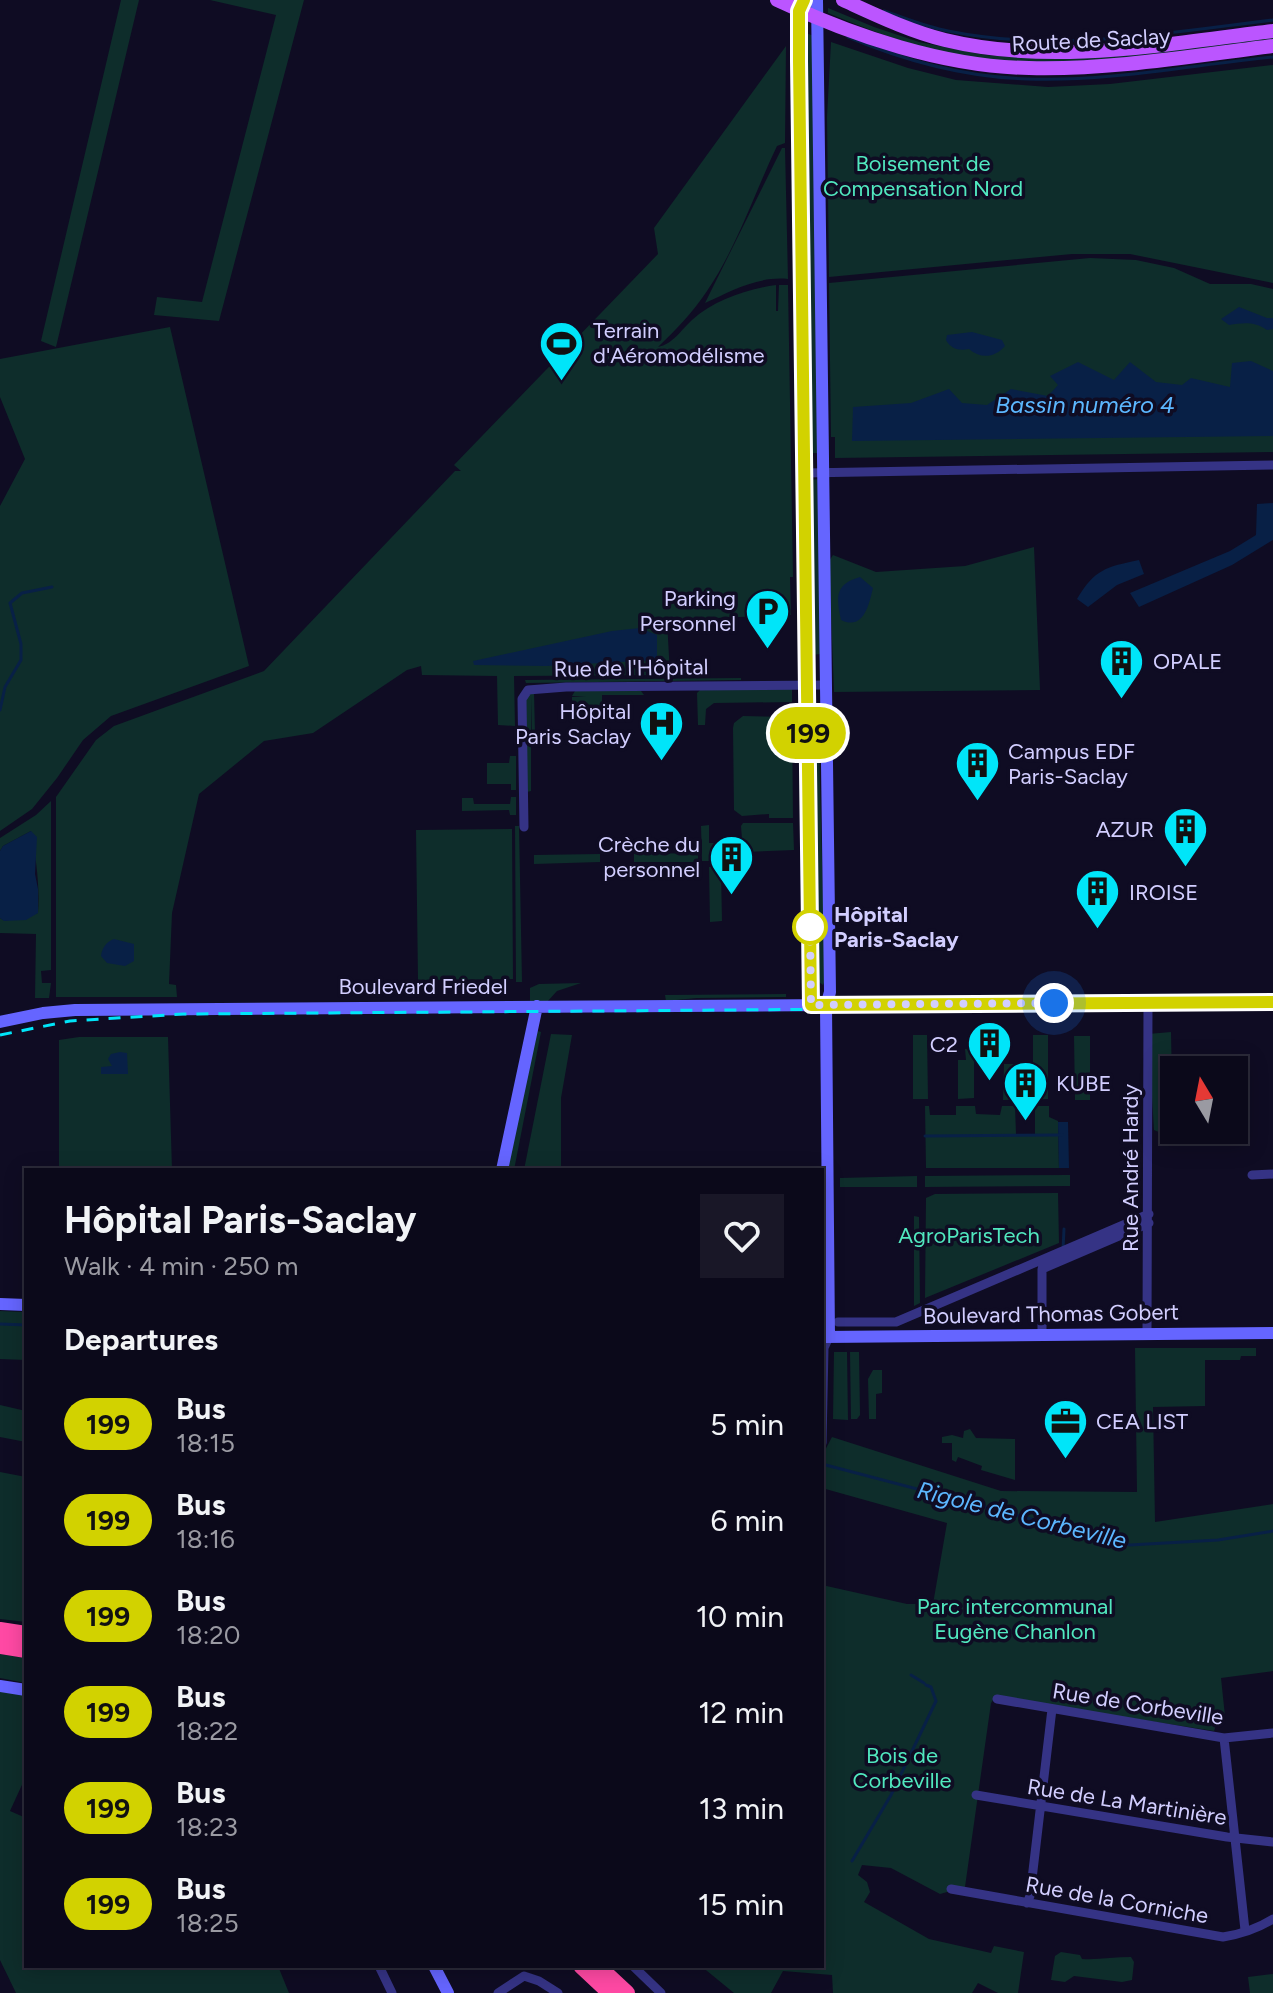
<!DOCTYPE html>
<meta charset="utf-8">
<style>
:root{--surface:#0b091a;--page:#191727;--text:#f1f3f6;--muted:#9a9aa2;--line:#2b2a39}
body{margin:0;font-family:Figtree,sans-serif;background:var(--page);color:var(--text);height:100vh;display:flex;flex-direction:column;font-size:30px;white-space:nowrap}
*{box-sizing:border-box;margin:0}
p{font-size:26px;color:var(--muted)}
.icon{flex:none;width:44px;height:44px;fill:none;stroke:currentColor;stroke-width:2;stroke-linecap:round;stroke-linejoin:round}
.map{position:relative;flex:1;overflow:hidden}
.sheet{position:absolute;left:24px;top:1168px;width:800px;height:800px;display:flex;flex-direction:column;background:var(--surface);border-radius:0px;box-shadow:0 4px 20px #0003,0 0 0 2px var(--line)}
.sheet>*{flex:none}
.badge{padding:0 16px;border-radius:26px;font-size:28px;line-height:52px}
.needle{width:52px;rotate:350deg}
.fabs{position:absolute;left:1160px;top:1056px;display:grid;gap:16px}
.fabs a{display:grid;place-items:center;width:88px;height:88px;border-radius:0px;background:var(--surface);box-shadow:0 4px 20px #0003,0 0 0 2px var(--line);font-size:40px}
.you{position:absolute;width:40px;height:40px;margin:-20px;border:6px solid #fff;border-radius:50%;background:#1a73e8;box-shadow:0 0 0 12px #1a73e833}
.map>.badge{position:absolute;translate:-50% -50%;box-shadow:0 0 0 4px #fff}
h2{padding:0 40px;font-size:30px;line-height:72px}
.round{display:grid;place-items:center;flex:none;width:84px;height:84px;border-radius:0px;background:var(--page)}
.head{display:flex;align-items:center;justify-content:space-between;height:136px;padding:0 40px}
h1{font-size:38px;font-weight:700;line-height:60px}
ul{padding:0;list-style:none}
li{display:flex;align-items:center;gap:24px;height:96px;padding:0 40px}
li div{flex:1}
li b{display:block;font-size:30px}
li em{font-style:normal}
li .badge{min-width:88px;font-weight:700;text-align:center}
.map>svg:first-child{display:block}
.green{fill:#0e2d2b}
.water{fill:#082046}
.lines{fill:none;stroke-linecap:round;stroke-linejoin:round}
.stream{stroke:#082046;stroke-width:3}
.street{stroke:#353385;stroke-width:9}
.secondary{stroke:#6565ff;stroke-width:12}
.primary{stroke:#b5f;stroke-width:14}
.highway{stroke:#ff49a4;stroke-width:16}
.rail{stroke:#00e5f9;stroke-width:3;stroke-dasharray:12 10;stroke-linecap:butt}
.line-casing{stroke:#fff;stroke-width:18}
.line{stroke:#d2d200;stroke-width:12}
.walk{stroke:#d2ceff;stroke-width:8;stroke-dasharray:0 14.4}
.stop-dot{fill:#fff;stroke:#d2d200;stroke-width:4}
.labels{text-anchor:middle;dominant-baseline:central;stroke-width:7;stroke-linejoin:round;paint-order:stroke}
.street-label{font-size:22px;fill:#d2ceff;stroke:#0f0c23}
.park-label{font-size:22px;fill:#51e8bf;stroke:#0f0c23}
.poi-label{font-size:22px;fill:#d2ceff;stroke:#0f0c23;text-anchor:start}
.stop-label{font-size:22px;font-weight:bold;fill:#d2ceff;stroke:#0f0c23;text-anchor:start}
.water-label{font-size:24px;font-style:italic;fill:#5cb7ff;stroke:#0f0c23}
</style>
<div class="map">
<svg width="1273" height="1993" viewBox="0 0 1273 1993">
<rect width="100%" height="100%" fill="#0f0c23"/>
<path class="green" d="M121 0H139L56 347 41 341Z
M210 0H304L219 321 154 315 157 297 202 302 276 15Z
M828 8 874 27 919 42 985 55 1028 58 1273 36V41C1187 51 1098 67 1011 63 947 59 886 37 828 13Z
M791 29H795L803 668 799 676Z
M803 32 814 36 818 453H809Z
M831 42 908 68 956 80 1048 87 1110 84 1273 65V283L1130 254H1072L829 277 827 117Z
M786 46 785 143 777 146C754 194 737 247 707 291 693 312 676 330 658 347 673 344 681 330 692 320 714 300 747 289 776 285V311H778L779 285H788L793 577H790L791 615 667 620 670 675 514 676 515 726 498 725 497 676 422 675 421 666 407 670 313 733 264 741 199 794 172 913 169 984 176 985 177 997H56V797L96 740 114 726 264 671 455 471H461L454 465 658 254 654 228Z
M782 148H785L788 279C758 276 731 291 705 303Z
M1090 258 1136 260 1174 268 1210 284H1251L1273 289V452L835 458V437H831L829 283Z
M170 327 249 666 111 716 83 740 57 778 32 809 0 831V506L25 459 0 397V359Z
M820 479 821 654 811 655 809 480Z
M1034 547 1040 690 834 692 829 561 833 555 876 572 965 566Z
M741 678V680L526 683 525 680Z
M792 689V702L714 703 706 709 705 725H698L697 693 700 690Z
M575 691H641L644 695H602V715L572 717V697L586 696H572Z
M534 692 535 734 532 740 531 697V791L527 792 526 700 529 694Z
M743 716 792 717 793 818H769V814L742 816 734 810 733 728 734 723Z
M813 735 818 736 819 744 825 980 823 985 819 982 818 921 814 901Z
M799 736H805L807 970H802Z
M510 756H516V790H511V784H487V763H509Z
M511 797H516V815H510L509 810 462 811V798H473L474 804H510Z
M51 801V970L41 971 42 983H51L49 998H35L36 934 0 933V918L5 921 38 913C40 885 36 858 31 831L3 846 0 851V838L36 815Z
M743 823H793L794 850 743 852 741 826Z
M709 825V843H724V861H702L701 826Z
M515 826H519L522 982H516Z
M512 829 513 979 418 980 416 830Z
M698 853V862H634V854Z
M732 853H740V872H721L722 921 710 922 709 867H732Z
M600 854V862L534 864V855Z
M581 983 557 991 547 1002H530V988L539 984Z
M786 994V997L697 998 666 1001 665 995Z
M534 1030 541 1032 514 1170H507Z
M1171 1032 1173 1138 1154 1130 1148 1034Z
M551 1034 572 1035 561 1098V1167L559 1170H524Z
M913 1035H927L928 1099H913Z
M1033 1035H1048V1099L1003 1100 1004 1064H1033Z
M1074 1036H1090V1100H1075Z
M79 1037H168L172 1170H59V1040Z
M965 1049 974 1050V1098L958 1099V1060H966Z
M925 1106H929L930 1115H956V1106H975L976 1114 1000 1115 1002 1106H1015L1016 1134H1035V1106H1049V1117L1058 1121 1059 1168H926Z
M1070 1175V1186L925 1187V1176Z
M917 1176V1187H840V1178Z
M1058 1193 1059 1243 925 1298 926 1198 935 1194Z
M914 1216 919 1217 920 1303 914 1306Z
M0 1311 26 1312V1360L0 1359Z
M1135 1348H1256V1356H1241L1240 1360H1205V1406L1153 1407 1155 1522 1273 1504V1671L1221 1678 1225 1716 1219 1717 1214 1731 995 1697 991 1703 965 1887 940 1894 891 1868 862 1865 858 1875 867 1882 870 1892 864 1902 929 1939 991 1953 994 1946 1024 1952 1018 1993H998L978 1983 972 1993H833L832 1975 783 1971 771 1993H734L701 1966H822V1585L907 1604H933L947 1523 822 1488V1456L832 1437 1001 1491 1137 1492Z
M834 1352H847L848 1420 833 1419Z
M850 1352H859L860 1415 857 1419H851Z
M873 1370H882V1393L876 1394V1419H869L868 1379Z
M0 1405 26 1411V1442L0 1437Z
M970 1429 976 1438 1015 1439V1480L981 1470 982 1466 958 1457 956 1462 952 1460V1443H942V1437L952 1435 963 1438 964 1431Z
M0 1472 26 1477V1622L0 1619Z
M0 1654 26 1658V1683L0 1678Z
M0 1690 26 1694V1776L10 1811 26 1818V1966H278L289 1993H16L0 1960Z
M1061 1952 1080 1955 1082 1959C1098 1960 1114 1957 1131 1957L1134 1962 1132 1980 1122 1982 1074 1976 1065 1982 1051 1980 1055 1956Z
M1273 1974V1993H1250L1248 1977Z"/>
<path class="water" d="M1239 307 1267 318H1273V329L1267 330C1254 321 1243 323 1229 325L1221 319Z
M972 332 1002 340 1005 346C995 358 980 359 969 349 959 351 951 349 946 340L947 335Z
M1251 361 1273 371V436L852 441 853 407 911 403 949 389 962 403 987 405 1011 389 1048 396 1058 385 1050 376 1078 362 1114 380 1130 362 1156 382 1182 385 1191 378 1230 387 1232 363Z
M1273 503V540L1232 565 1139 607 1130 593 1230 551 1256 535 1257 504Z
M1139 560 1144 574 1117 585 1088 607 1077 599C1095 569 1106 567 1139 560Z
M860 577 873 588C869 604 864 631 841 620 836 597 835 584 860 577Z
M640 628 657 635V660L546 666 474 665 473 661 612 631Z
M31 831 37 837 35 874 38 889V913L26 920 4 921 0 918V851L3 846Z
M114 939 134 944V961L125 966 107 963 101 956C102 948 106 942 114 939Z
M120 1052 127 1053 128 1074H101V1067L112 1066 108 1059 111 1054Z
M1058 1122H1068L1069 1168H1059Z"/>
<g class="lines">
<path class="stream" d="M884 11C905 18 926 27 948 31 1056 53 1166 33 1273 20
M848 37C905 61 965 77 1027 79 1109 82 1192 65 1273 57
M0 710 5 687 21 660V644L10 603 22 593 52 587
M925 1136 1062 1135
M1063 1250 1064 1229
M0 1324 26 1325
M822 1464 1130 1545 1218 1540 1273 1531
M911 1675 924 1683
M852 1861 891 1795 936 1701 931 1687 926 1685"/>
<path class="street" d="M804 473 1273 465
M524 827 522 699 528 690 566 687 826 685
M1252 1175 1273 1174
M838 1322H896L1149 1214
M1147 1333 1148 1003
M1042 1334V1269L1149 1223
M822 1443 824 1348 829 1337
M997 1699 1224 1738 1273 1733
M1224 1738 1245 1930
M976 1795 1227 1837 1273 1842
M951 1889 1223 1937C1242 1934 1257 1929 1273 1919
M1027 1903 1030 1896 1052 1709
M379 1966 392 1993
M633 1966 661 1993
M498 1993 524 1976 539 1981 558 1993"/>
<path class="secondary" d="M804 0 799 11V61L810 821 811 1005
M817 0 830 992 826 1006 829 1337
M0 1022 43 1013 75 1010 1273 1002
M502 1170 537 1006
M0 1304 26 1305
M824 1337 1273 1333
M0 1686 26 1690
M434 1966 448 1993"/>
<path class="primary" d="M777 0C853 36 945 67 1029 68 1111 70 1192 56 1273 46
M843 0C876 15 909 31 945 40 1052 66 1165 44 1273 31"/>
<path class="highway" d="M0 1630 26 1634
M0 1646 26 1650
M581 1966 610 1993
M598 1966 627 1993"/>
<path class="rail" d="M0 1035 70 1021 183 1014 1273 1006"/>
</g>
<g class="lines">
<defs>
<path id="line" d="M804 0 799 11V61L811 1005 1273 1002"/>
</defs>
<use href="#line" class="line-casing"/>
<use href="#line" class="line"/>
<path class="walk" d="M810 927 811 1005 1054 1003"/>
</g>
<defs>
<symbol id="stadium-pin" viewBox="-11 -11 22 30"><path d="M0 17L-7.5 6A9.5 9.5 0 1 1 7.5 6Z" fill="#00e5f9" stroke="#0f0c23"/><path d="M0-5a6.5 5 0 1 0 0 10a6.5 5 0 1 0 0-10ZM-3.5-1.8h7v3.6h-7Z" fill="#111"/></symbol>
<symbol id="parking-pin" viewBox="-11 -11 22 30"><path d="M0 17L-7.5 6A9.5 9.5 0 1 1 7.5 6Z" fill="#00e5f9" stroke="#0f0c23"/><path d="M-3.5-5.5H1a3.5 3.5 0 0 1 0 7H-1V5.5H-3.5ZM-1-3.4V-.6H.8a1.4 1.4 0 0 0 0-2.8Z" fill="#111"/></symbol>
<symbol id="building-pin" viewBox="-11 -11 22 30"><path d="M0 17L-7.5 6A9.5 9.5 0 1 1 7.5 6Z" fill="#00e5f9" stroke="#0f0c23"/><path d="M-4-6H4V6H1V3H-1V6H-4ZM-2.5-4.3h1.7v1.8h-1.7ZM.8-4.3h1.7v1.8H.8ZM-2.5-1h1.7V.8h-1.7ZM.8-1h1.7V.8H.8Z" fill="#111"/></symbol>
<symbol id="hospital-pin" viewBox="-11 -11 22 30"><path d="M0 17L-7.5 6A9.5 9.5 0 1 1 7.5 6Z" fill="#00e5f9" stroke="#0f0c23"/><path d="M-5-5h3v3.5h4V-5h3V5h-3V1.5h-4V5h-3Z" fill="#111"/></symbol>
<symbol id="office-pin" viewBox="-11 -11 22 30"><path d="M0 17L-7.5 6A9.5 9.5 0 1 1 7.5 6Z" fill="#00e5f9" stroke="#0f0c23"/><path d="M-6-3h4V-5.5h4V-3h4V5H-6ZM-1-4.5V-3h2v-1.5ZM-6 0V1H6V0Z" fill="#111"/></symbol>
</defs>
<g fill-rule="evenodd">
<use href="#stadium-pin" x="536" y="318" width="51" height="69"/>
<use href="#parking-pin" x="742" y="586" width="51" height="69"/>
<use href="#building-pin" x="1096" y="636" width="51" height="69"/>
<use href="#hospital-pin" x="636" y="698" width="51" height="69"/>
<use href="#building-pin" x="952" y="738" width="51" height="69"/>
<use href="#building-pin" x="1160" y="804" width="51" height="69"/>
<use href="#building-pin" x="706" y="832" width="51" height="69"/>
<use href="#building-pin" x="1072" y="866" width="51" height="69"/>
<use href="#building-pin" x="964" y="1018" width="51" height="69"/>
<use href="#building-pin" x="1000" y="1058" width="51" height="69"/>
<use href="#office-pin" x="1040" y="1396" width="51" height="69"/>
</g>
<circle class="stop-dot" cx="810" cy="927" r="16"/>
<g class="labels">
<g class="street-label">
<text transform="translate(1091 40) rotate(-3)">Route de Saclay</text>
<text transform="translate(631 668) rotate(-1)">Rue de l'Hôpital</text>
<text x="423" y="986">Boulevard Friedel</text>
<text transform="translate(1130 1168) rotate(-90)">Rue André Hardy</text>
<text transform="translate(1051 1314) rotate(-1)">Boulevard Thomas Gobert</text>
<text transform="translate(1138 1704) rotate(9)">Rue de Corbeville</text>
<text transform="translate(1127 1802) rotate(9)">Rue de La Martinière</text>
<text transform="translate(1117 1900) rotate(10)">Rue de la Corniche</text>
</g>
<g class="park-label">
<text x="923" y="163">Boisement de<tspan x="923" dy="25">Compensation Nord</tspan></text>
<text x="969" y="1235">AgroParisTech</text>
<text x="1015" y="1606">Parc intercommunal<tspan x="1015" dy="25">Eugène Chanlon</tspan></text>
<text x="902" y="1755">Bois de<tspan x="902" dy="25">Corbeville</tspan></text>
</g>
<g class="poi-label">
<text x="593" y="330">Terrain<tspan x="593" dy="25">d'Aéromodélisme</tspan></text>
<text x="736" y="598" text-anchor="end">Parking<tspan x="736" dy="25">Personnel</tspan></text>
<text x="1153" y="661">OPALE</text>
<text x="631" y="711" text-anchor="end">Hôpital<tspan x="631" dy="25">Paris Saclay</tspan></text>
<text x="1008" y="751">Campus EDF<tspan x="1008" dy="25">Paris-Saclay</tspan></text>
<text x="1154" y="829" text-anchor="end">AZUR</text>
<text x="700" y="844" text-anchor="end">Crèche du<tspan x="700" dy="25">personnel</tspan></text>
<text x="1129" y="892">IROISE</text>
<text x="958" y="1044" text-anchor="end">C2</text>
<text x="1056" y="1083">KUBE</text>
<text x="1096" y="1421">CEA LIST</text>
</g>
<g class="stop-label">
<text x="834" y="914">Hôpital<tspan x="834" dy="25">Paris-Saclay</tspan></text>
</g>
<g class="water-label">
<text x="1085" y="404">Bassin numéro 4</text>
<text transform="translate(1022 1515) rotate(14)">Rigole de Corbeville</text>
</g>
</g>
</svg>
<div class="fabs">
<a><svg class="needle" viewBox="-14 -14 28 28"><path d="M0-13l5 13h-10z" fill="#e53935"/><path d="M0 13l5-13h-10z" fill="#9a9aa2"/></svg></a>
</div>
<div class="you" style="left:1054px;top:1003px"></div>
<b class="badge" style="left:808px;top:733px;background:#d2d200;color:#111">199</b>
<section class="sheet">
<div class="head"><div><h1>Hôpital Paris-Saclay</h1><p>Walk · 4 min · 250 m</p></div><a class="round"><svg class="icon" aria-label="heart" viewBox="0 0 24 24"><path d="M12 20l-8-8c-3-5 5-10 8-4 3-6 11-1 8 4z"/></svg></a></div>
<h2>Departures</h2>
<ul>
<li><span class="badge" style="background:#d2d200;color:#111">199</span><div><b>Bus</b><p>18:15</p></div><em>5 min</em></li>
<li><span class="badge" style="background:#d2d200;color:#111">199</span><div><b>Bus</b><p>18:16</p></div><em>6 min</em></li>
<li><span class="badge" style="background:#d2d200;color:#111">199</span><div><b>Bus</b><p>18:20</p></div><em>10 min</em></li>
<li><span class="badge" style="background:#d2d200;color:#111">199</span><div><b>Bus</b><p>18:22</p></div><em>12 min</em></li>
<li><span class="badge" style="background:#d2d200;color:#111">199</span><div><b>Bus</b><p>18:23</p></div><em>13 min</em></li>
<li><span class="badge" style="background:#d2d200;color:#111">199</span><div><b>Bus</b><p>18:25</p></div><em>15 min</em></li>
</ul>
</section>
</div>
